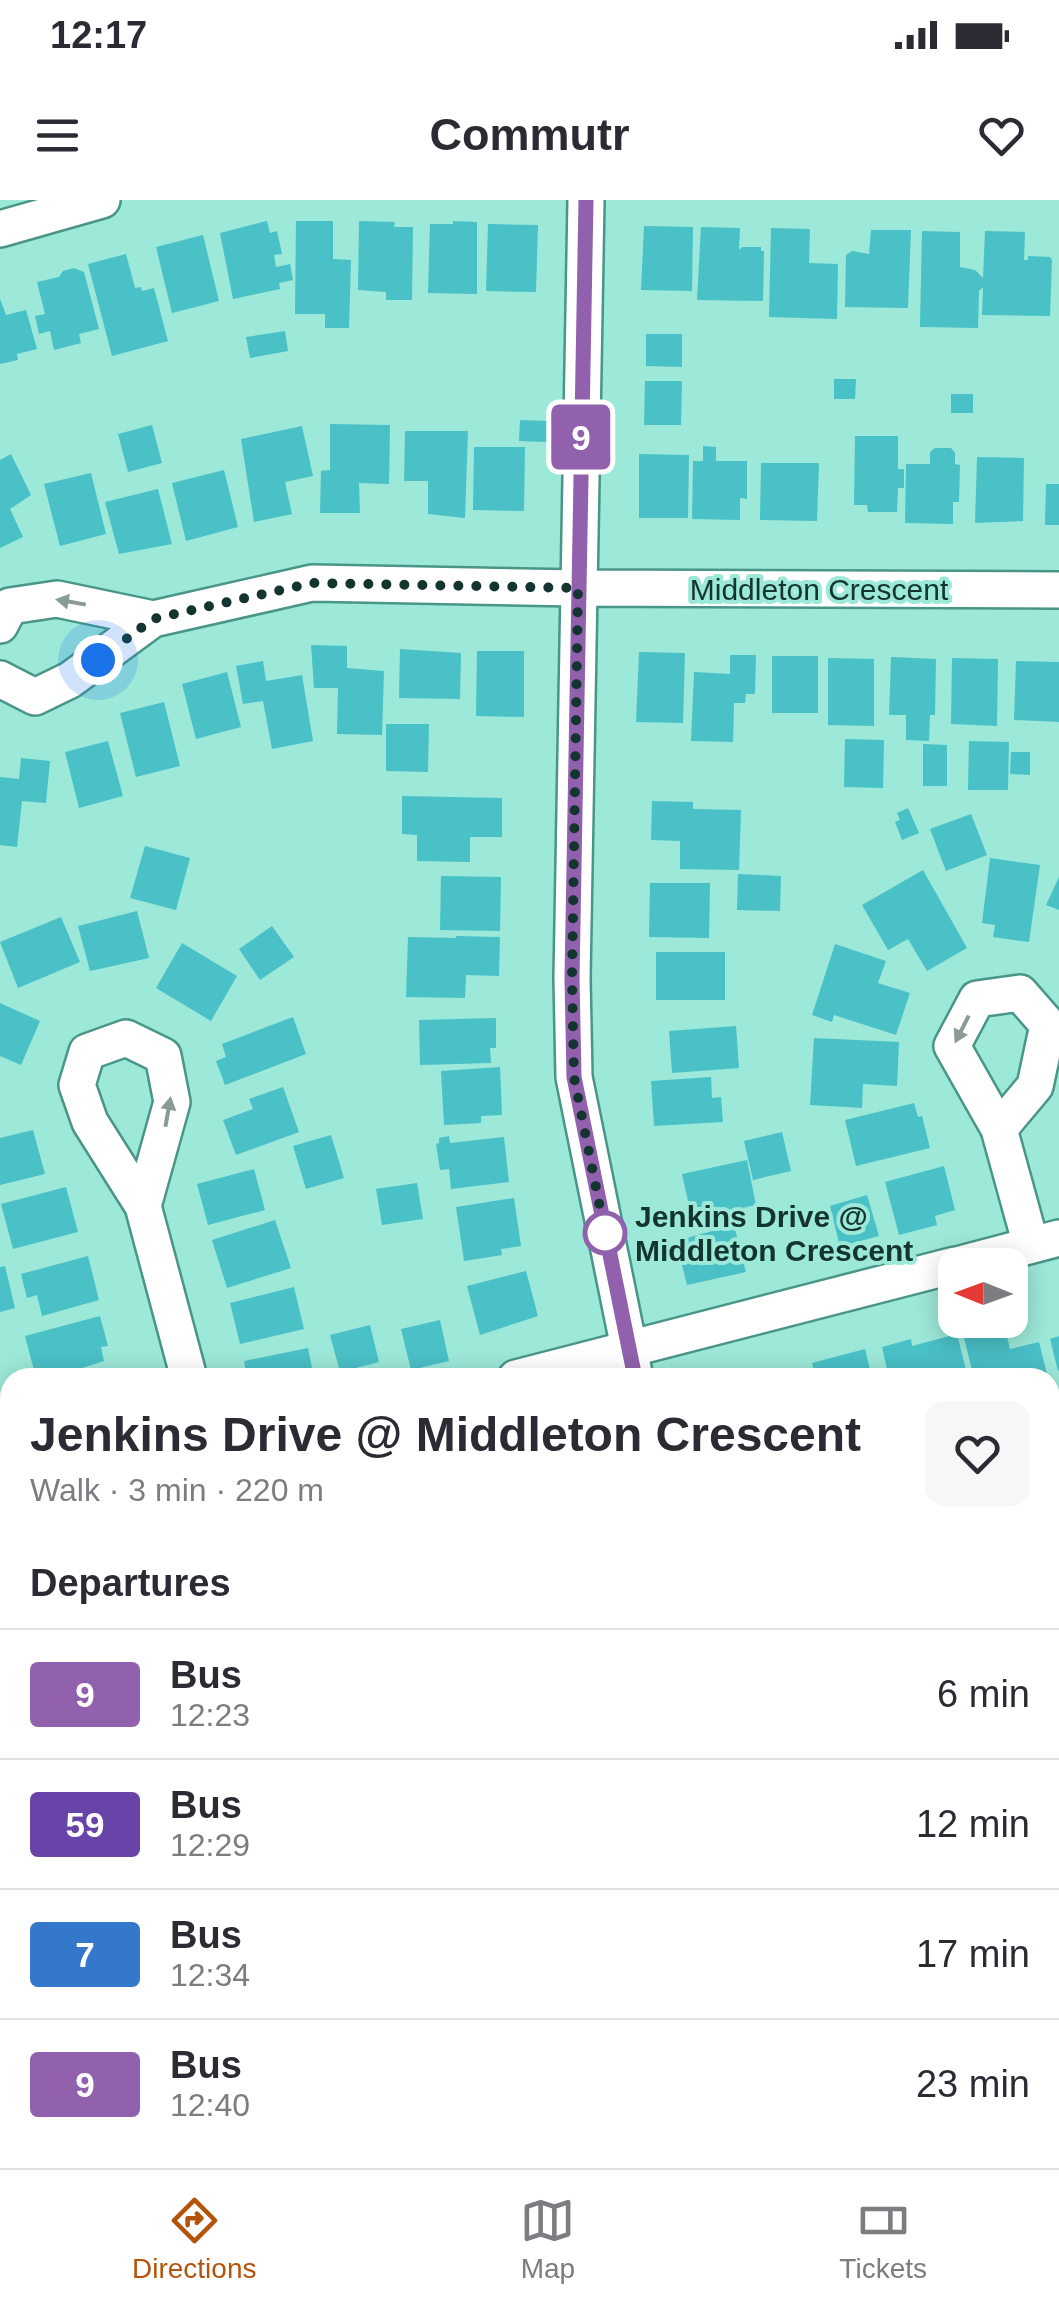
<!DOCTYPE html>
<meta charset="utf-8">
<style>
:root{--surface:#fff;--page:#f7f7f7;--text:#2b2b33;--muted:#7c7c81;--line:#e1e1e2;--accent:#b45309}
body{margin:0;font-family:Helvetica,sans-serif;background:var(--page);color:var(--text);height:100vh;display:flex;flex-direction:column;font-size:38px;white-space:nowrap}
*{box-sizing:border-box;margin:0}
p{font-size:32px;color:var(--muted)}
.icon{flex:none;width:55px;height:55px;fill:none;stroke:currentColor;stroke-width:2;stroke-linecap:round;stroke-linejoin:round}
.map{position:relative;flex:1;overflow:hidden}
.sheet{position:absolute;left:0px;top:1168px;width:1060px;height:802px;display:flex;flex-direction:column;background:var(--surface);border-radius:30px 30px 0 0;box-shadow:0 5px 25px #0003}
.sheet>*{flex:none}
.badge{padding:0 20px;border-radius:8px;font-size:35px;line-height:65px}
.needle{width:65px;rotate:271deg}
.buttons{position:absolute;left:938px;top:1048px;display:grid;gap:20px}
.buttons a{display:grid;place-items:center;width:90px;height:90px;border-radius:20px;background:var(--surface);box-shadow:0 5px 25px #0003;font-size:50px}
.you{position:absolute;width:50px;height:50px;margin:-25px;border:8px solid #fff;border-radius:50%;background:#1a73e8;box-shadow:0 0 0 15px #1a73e833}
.map>.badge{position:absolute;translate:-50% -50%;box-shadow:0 0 0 5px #fff}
h2{padding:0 30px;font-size:38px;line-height:90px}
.round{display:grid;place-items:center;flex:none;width:105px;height:105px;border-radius:20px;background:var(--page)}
.head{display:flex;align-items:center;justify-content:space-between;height:170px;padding:0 30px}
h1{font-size:48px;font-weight:700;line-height:75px}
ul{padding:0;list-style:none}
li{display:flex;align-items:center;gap:30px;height:130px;padding:0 30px;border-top:2px solid var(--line)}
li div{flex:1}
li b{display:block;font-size:38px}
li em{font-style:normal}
li .badge{min-width:110px;font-weight:700;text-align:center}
.status{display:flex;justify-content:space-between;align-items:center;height:70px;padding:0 50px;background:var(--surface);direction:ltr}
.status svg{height:28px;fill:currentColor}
header{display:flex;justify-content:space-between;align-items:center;height:130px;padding:0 30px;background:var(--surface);font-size:45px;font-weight:700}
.dock{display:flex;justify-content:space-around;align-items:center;height:140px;border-top:2px solid var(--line);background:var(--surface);font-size:28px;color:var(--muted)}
.dock a{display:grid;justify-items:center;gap:5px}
.dock .current{color:var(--accent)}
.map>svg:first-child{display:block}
.green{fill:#bfd38b}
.building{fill:#4ac0c7}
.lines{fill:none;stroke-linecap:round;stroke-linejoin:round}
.street-casing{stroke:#499588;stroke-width:40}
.street{stroke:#fff;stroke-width:35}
.oneway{fill:#8a9a97}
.line-casing{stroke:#fff;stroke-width:22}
.line{stroke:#9161ad;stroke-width:15}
.walk{stroke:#14342f;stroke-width:10;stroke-dasharray:0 18}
.stop-dot{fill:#fff;stroke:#9161ad;stroke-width:5}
.labels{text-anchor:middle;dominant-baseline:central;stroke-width:8;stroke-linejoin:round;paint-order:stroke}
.street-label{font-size:30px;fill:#14342f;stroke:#9ce8d9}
.stop-label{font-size:30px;font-weight:bold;fill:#14342f;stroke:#9ce8d9;text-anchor:start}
</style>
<div class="status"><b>12:17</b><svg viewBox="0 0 49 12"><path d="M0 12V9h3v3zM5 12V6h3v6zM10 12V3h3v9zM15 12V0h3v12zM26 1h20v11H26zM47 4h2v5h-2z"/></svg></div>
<header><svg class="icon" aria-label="menu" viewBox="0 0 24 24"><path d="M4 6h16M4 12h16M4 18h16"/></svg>Commutr<svg class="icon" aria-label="heart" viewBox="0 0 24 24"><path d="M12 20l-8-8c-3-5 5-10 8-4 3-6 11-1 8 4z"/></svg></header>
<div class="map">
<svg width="1059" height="1968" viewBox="0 0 1059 1968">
<rect width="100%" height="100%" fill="#9ce8d9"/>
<path class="green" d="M0 1353 10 1389V1960H159L161 1968H0Z"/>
<path class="building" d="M267 21 270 33 277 31 282 54 274 55 276 67 290 64 293 80 279 83 280 89 233 99 220 33Z
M296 21H333V59L351 60 349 128H325V114H295Z
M359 21 395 22 394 27H413L412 100H386V92L358 90Z
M453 21 477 22V94L428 93 430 24H453Z
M488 24 538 25 536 92 486 91Z
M644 26 693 27 692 91 641 90Z
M701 27 740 28 739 50 742 47H761V51H764L763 101 697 100Z
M771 28 810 29 809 63 838 64 837 119 769 117Z
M871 30H911L908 108 845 107 846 55 852 51 869 54Z
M922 31 960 32V67L975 70 983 78 985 31 1025 32 1024 60H1028V56L1050 57 1052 60 1050 116 982 115 983 87 979 91 978 128 920 127Z
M203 35 219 101 172 113 156 47Z
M126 54 135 88 141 87 142 91 154 88 168 141 112 156 88 64Z
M74 68 84 72 99 129 79 134 81 143 54 150 50 131 39 134 35 116 45 114 37 82 59 77 63 71Z
M0 99 6 115 26 110 37 149 17 154 18 160 0 164Z
M285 131 288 151 250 158 246 137Z
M646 134H682V167L646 166Z
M834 179H856L855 199H834Z
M645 181H682L681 225H644Z
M951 194H973V213H951Z
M520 220 547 221V242L519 241Z
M330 224 390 225 389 284 359 283 360 313H320L321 271 330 270Z
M152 225 162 263 128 272 118 234Z
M302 226 313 276 285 282 292 314 254 322 241 239Z
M405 231H468L465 318 428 314V281H404Z
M855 236H898V269H904V288H898L897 312H868L867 305H854Z
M703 246 716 247V261H747V299L740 298V320L692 319 693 261H703Z
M474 247H525L524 311 473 310Z
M935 248H951L955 253V264L960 265 959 302H953V324L905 323 906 264H930V252Z
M11 254 31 295 10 309 23 337 0 348V260Z
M639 254 689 255 688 318H639Z
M977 257 1024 258 1023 321 975 323Z
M761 263H819L817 321 760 320Z
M224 270 238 327 186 341 172 283Z
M91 273 106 334 60 346 44 284Z
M1046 284H1059V325H1045Z
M158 289 172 344 119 354 105 302Z
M311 445 347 446V468L384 471 382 535 337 534 338 488H314Z
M400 449 461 453 460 499 399 498Z
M477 451H524V517L476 516Z
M639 452 685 453 683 523 636 522Z
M730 455H756L755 494H746L745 503H734L733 542 691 541 694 472 730 474Z
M772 456H818V513H772Z
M891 457 936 459 935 515H930L929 541 906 540V515H889Z
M828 458 874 459V526L828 525Z
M952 458 998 459 997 526 951 524Z
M263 461 266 481 302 475 313 541 272 549 263 501 243 504 236 466Z
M1016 461 1059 462V522L1014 520Z
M227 472 241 527 196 539 182 484Z
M164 502 180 566 136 577 120 513Z
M386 524H429L428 572 386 571Z
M845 539 884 540 883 588 844 587Z
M108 541 123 596 79 608 65 552Z
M969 541 1009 542 1008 590H968Z
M923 544 947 545V586H923Z
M1011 552H1030V575L1010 574Z
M21 558 50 561 46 603 22 601 17 647 0 645V577L19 579Z
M402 596 502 598V637H470V662L417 661V635L402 634Z
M652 601 693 602V609L741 610 739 670 680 669V641L651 640Z
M908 608 919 633 902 640 895 622 900 620 897 613Z
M971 614 987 655 946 671 930 629Z
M145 646 190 658 176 710 130 698Z
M990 658 1040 665 1029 742 993 737 995 725 982 723Z
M923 670 967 748 927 771 908 739 888 750 862 705Z
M738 674 781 676 780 711 737 710Z
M441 676 501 677 500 731 440 730Z
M1059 677V710L1046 705Z
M650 683H710L709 738 649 737Z
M137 711 149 758 90 771 78 726Z
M61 717 80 762 18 788 0 742Z
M272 726 294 757 260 780 239 749Z
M456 736 500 737 499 776 466 775 465 798 406 797 408 737 456 738Z
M182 743 237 776 211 821 156 788Z
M835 744 886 761 878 783 910 793 896 835 834 815 832 822 812 815Z
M656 752H725V800H656Z
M0 803 40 821 21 865 0 856Z
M293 817 306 854 225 885 216 861 226 857 222 844Z
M496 818V848H490L491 863 420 865 419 820Z
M736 826 739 868 672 873 669 831Z
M814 838 899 842 897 886 863 884 862 908 810 905Z
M500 867 502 915 481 916V923L444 925 441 871Z
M711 877 712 898 721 897 723 922 654 926 651 881Z
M283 887 299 932 236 955 223 920 253 909 249 899Z
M914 903 918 917 922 916 930 948 856 966 845 920Z
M33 930 45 974 0 985V938Z
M782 932 791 971 753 980 744 941Z
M331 935 344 978 306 989 293 946Z
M449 936 450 943 504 937 509 982 451 989 449 969 440 970 436 944 439 943V938Z
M747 960 756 1005 692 1019 682 974Z
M944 966 955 1010 935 1016 937 1025 899 1035 885 982Z
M254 969 265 1010 208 1025 197 984Z
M417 983 423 1019 382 1025 376 989Z
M66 987 78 1032 13 1049 1 1004Z
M867 995 879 1036 845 1045 847 1053 832 1058 829 1046 839 1043 830 1006Z
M514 998 521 1046 501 1049 502 1055 464 1061 456 1007Z
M275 1020 291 1068 227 1088 212 1040Z
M734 1025 746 1072 687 1085 676 1041Z
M88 1056 99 1100 42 1116 37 1095 27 1098 21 1074Z
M5 1066 15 1108 0 1112V1067Z
M526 1071 538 1116 480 1135 467 1086Z
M294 1087 304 1129 240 1144 230 1103Z
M100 1116 108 1146 101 1147 104 1161 51 1178H36L25 1136Z
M440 1120 449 1161 411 1170 401 1129Z
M985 1120H1003L1010 1149 1039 1142 1048 1178H974L961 1126Z
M370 1125 379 1162 340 1172 330 1135Z
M957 1134 968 1178H889L882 1147 911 1139 912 1146Z
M1059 1136V1170L1058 1171 1050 1139Z
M308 1148 314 1178H247L244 1161Z
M865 1149 872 1178H816L812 1163Z
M118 1168 120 1178H83V1176Z
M795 1168 797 1178H764L763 1176Z
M10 1219V1267L6 1268 0 1247V1221Z
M1057 1263 1059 1307 1050 1309V1265Z
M1051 1316 1059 1345V1388L1050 1390Z
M1059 1520V1571L1050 1573V1522Z
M1059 1584V1627H1058L1050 1587Z
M1059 1721V1767L1050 1745V1724Z
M186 1960H231V1961L209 1968H189Z
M320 1960 323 1968H243L241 1961Z
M470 1960H521L501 1968H473Z
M655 1960H681L682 1963 695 1960 699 1968H646L644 1965Z
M707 1960H733L715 1968H710Z
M961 1960H1014L1016 1964 1011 1968H966Z"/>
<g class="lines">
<defs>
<path id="street" d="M586 0 572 778 574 877 635 1178
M0 29 102 0
M0 425 10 406 57 399 153 419
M0 479 35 497 70 480 153 419 312 383 578 388 1059 390
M999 929 1035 886 1048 825 1020 793 977 799 952 846 999 929 1031 1045
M143 1006 172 902 163 856 126 838 87 852 77 885 90 922 143 1006 189 1178
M957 1065 1059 1038
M516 1178 955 1065
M0 1311 10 1309
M1050 1476 1059 1474
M392 1960 395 1968
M872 1960 876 1968"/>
</defs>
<use href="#street" class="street-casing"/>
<use href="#street" class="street"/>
</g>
<defs><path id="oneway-solid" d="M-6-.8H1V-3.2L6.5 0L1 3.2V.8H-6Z" transform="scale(2.5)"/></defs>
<g class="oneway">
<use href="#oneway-solid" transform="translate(71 402) rotate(-170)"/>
<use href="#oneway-solid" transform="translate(962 829) rotate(117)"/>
<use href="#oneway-solid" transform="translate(168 912) rotate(-80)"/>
</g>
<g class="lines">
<defs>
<path id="line" d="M586 0 572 778 574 877 635 1178"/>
</defs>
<use href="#line" class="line-casing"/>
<use href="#line" class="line"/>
<path class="walk" d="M98 460 153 419 312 383 578 388 572 778 574 877 605 1033"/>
</g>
<circle class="stop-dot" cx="605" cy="1033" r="20"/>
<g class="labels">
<g class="street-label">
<text x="819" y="389">Middleton Crescent</text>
</g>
<g class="stop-label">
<text x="635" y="1016">Jenkins Drive @<tspan x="635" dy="34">Middleton Crescent</tspan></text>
</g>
</g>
</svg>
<div class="buttons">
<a><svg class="needle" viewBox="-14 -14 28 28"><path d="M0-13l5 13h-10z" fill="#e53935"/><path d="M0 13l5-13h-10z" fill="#7c7c81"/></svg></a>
</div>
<div class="you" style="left:98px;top:460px"></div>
<b class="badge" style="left:581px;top:237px;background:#9161ad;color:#fff">9</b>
<section class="sheet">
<div class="head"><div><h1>Jenkins Drive @ Middleton Crescent</h1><p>Walk · 3 min · 220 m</p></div><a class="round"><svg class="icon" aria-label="heart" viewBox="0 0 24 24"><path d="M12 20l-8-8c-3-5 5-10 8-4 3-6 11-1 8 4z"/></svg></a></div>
<h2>Departures</h2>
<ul>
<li><span class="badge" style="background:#9161ad;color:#fff">9</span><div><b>Bus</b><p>12:23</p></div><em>6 min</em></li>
<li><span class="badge" style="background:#6843a8;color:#fff">59</span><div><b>Bus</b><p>12:29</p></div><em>12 min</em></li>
<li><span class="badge" style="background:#3478cb;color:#fff">7</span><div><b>Bus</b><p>12:34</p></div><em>17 min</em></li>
<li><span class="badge" style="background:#9161ad;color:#fff">9</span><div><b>Bus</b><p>12:40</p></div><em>23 min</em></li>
</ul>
</section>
</div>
<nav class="dock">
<a class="current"><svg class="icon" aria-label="directions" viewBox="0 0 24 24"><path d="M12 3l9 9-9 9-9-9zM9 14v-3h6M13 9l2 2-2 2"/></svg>Directions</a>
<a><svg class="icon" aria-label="map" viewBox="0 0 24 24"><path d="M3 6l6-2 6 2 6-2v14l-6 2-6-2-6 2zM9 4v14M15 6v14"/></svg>Map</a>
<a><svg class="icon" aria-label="tickets" viewBox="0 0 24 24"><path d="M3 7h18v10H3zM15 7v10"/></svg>Tickets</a>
</nav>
